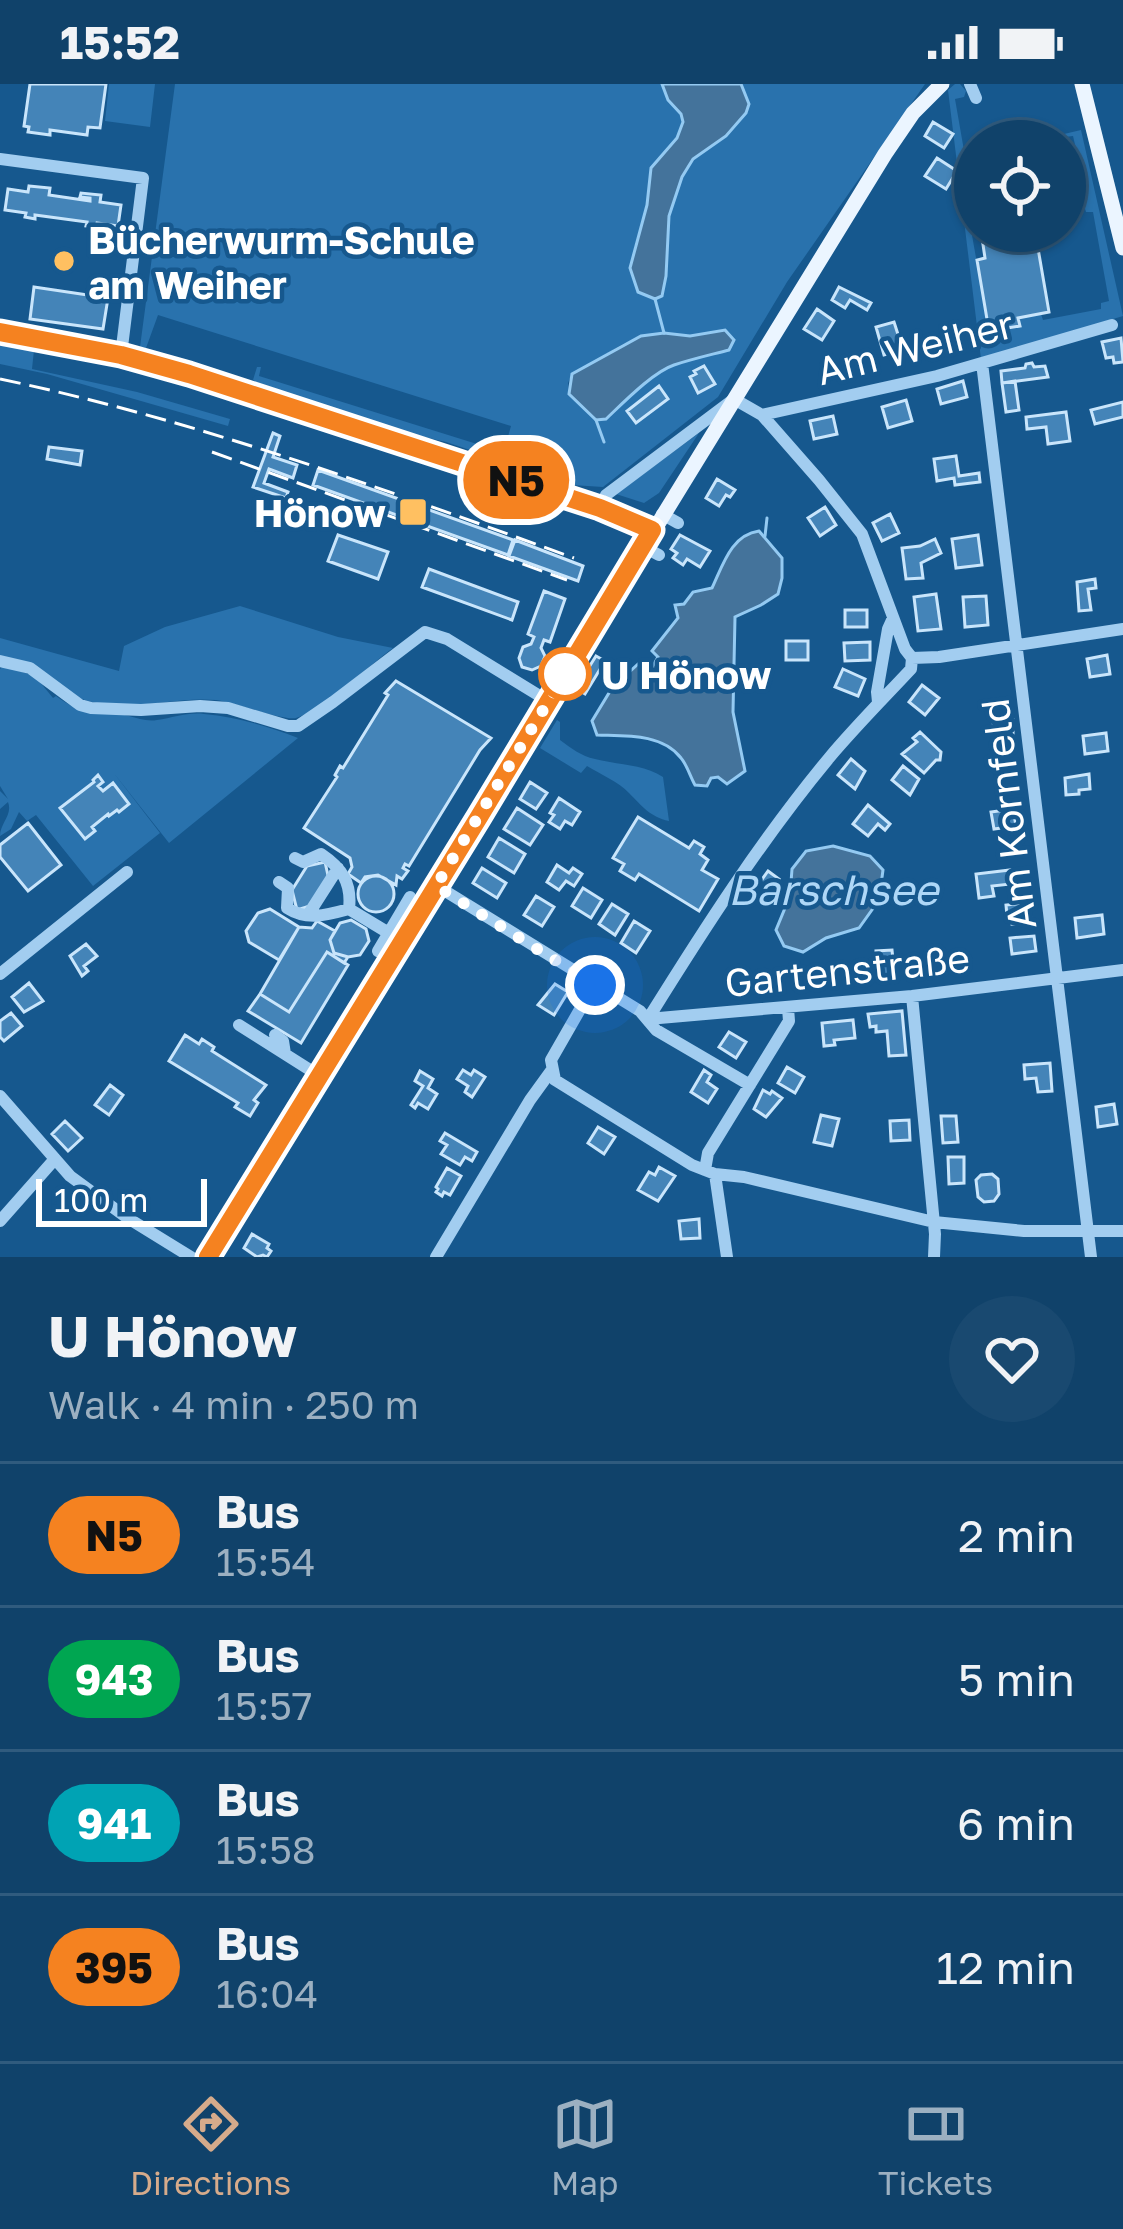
<!DOCTYPE html>
<meta charset="utf-8">
<style>
:root{--surface:#10426a;--page:#194970;--text:#f1f3f6;--muted:#9cb0c1;--line:#305b7e;--accent:#d6ab8b}
body{margin:0;font-family:"Golos Text",sans-serif;background:var(--page);color:var(--text);height:100vh;display:flex;flex-direction:column;font-size:45px;white-space:nowrap}
*{box-sizing:border-box;margin:0}
p{font-size:39px;color:var(--muted)}
.icon{flex:none;width:66px;height:66px;fill:none;stroke:currentColor;stroke-width:2;stroke-linecap:round;stroke-linejoin:round}
.map{position:relative;height:1173px;overflow:hidden}
.side{display:flex;flex-direction:column;background:var(--surface);flex:1}
.side>*{flex:none}
.badge{padding:0 24px;border-radius:39px;font-size:42px;line-height:78px}
.tools{position:absolute;left:954px;top:36px;display:grid;gap:24px}
.tools a{display:grid;place-items:center;width:132px;height:132px;border-radius:50%;background:var(--surface);box-shadow:0 3px 9px #0004,0 0 0 3px var(--line);font-size:60px}
.scale{position:absolute;left:36px;bottom:30px;width:171px;box-sizing:border-box;padding-left:12px;border:6px solid #fff;border-top:0;font-size:33px;line-height:42px;white-space:nowrap;color:#fff;-webkit-text-stroke:9px #16588e;paint-order:stroke}
.you{position:absolute;width:60px;height:60px;margin:-30px;border:9px solid #fff;border-radius:50%;background:#1a73e8;box-shadow:0 0 0 18px #1a73e833}
.map>.badge{position:absolute;translate:-50% -50%;box-shadow:0 0 0 6px #fff}
.round{display:grid;place-items:center;flex:none;width:126px;height:126px;border-radius:63px;background:var(--page)}
.summary{display:flex;align-items:center;justify-content:space-between;height:204px;padding:0 48px}
h1{font-size:57px;font-weight:700;line-height:90px}
ul{padding:0;list-style:none}
li{display:flex;align-items:center;gap:36px;height:144px;padding:0 48px;border-top:3px solid var(--line)}
li div{flex:1}
li b{display:block;font-size:45px}
li em{font-style:normal}
li .badge{min-width:132px;font-weight:700;text-align:center}
.status{display:flex;justify-content:space-between;align-items:center;height:84px;padding:0 60px;background:var(--surface);direction:ltr}
.status svg{height:33px;fill:currentColor}
.dock{display:flex;justify-content:space-around;align-items:center;height:168px;border-top:3px solid var(--line);background:var(--surface);font-size:33px;color:var(--muted)}
.dock a{display:grid;justify-items:center;gap:6px}
.dock .current{color:var(--accent)}
.map>svg:first-child{display:block}
.green{fill:#2972ad;fill-rule:evenodd}
.water{fill:#44739b;stroke:#94caf2;stroke-width:3}
.lines{fill:none;stroke-linecap:round;stroke-linejoin:round}
.stream{stroke:#94caf2;stroke-width:3}
.building{fill:#4484b8;stroke:#c9e5fb;stroke-width:3}
.minor{stroke:#a2cdf0;stroke-width:12}
.major{stroke:#ebf5ff;stroke-width:15}
.rail{stroke:#fff;stroke-width:3;stroke-dasharray:21 9;stroke-linecap:butt}
.line-casing{stroke:#fff;stroke-width:27}
.line{stroke:#f58220;stroke-width:18}
.walk{stroke:#fff;stroke-width:12;stroke-dasharray:0 21.6}
.poi-dot{fill:#ffc061;stroke:#16588e;stroke-width:4.5}
.stop-dot{fill:#fff;stroke:#f58220;stroke-width:6}
.labels{text-anchor:middle;dominant-baseline:central;stroke-width:9;stroke-linejoin:round;paint-order:stroke}
.poi-label{font-size:39px;font-weight:bold;fill:#fff;stroke:#16588e;text-anchor:start}
.street-label{font-size:39px;fill:#fff;stroke:#16588e}
.stop-label{font-size:39px;font-weight:bold;fill:#fff;stroke:#16588e;text-anchor:start}
.water-label{font-size:42px;font-style:italic;fill:#aed7f7;stroke:#16588e}
</style>
<div class="status"><b>15:52</b><svg viewBox="0 0 49 12"><path d="M0 12V9h3v3zM5 12V6h3v6zM10 12V3h3v9zM15 12V0h3v12zM26 1h20v11H26zM47 4h2v5h-2z"/></svg></div>
<div class="map">
<svg width="1123" height="1173" viewBox="0 0 1123 1173">
<rect width="100%" height="100%" fill="#16588e"/>
<path class="green" d="M109 0H155L150 43 105 37Z
M175 0H662L668 16 681 30 683 38 677 54 651 84 647 121 634 164V174L655 215 662 212 666 192 669 132 682 93 693 75 726 52 746 29 741 0H925L787 198 718 313 603 403 572 401 501 377 511 342 158 231 146 264 140 263ZM716 247 729 266C710 270 691 275 674 281 649 290 626 318 606 335L569 310 568 299 572 290C595 280 616 260 640 253 665 245 692 257 716 247Z
M955 0H960L966 7 964 13 955 15 966 78H975L964 106 989 247 1019 242 1018 234 1041 230 1043 236 1101 225V219L1109 217 1093 128H1086L1074 89 1081 86 1073 52 1065 53 1064 50 1081 46 1123 232 981 275 948 6Z
M0 259 34 266 32 285 137 308 230 335 228 342 47 290 0 280Z
M257 283H261L259 292 493 365 491 373 446 358 411 350 256 298 253 296Z
M699 349 659 409 644 419 616 410Z
M240 522 338 553 393 564C371 580 320 627 296 634 283 637 234 618 216 616 174 612 130 629 88 617 52 607 45 575 0 573V554L119 587 124 562 165 543Z
M3 582 35 592 53 614 56 612C83 633 99 625 129 632 138 634 147 638 157 636 173 634 188 628 204 630 237 633 267 642 298 654L169 759 113 688 160 749 93 802 36 731 27 737 19 728 11 745 0 752C0 739 13 731 8 718L0 725V707L8 715 0 702V585Z
M557 636 560 638V656C571 664 581 672 595 675 618 681 643 680 663 693L669 737C650 733 642 722 629 709 619 698 600 690 587 682L581 689 540 664Z"/>
<path class="water" d="M662 0H741L749 20 746 29 726 52 693 75 682 93 669 132 666 192 662 212 655 215 638 208 630 184 647 121 651 84 677 54 683 38 681 30 668 16Z
M725 246 734 256 729 266C710 271 692 275 674 281 653 288 623 319 606 335L596 336 569 310 572 290 641 252 664 249 690 252Z
M759 447 782 474V494L778 510 761 521 735 533 733 628 745 687 727 700 718 693 711 694 707 702 695 701C690 692 687 681 681 674 662 649 624 652 597 651L592 637 612 604 638 580 650 587 658 573 652 567 678 534 675 521 684 520 693 508 712 504C723 481 731 451 759 447Z
M833 762 870 772 883 786 879 816 859 844 826 854 803 868 784 862 776 846 790 812 792 785 806 767Z"/>
<g class="lines">
<path class="stream" d="M655 215 664 249
M596 336 604 358
M765 452 767 434"/>
</g>
<path class="building" d="M30 0H106L100 44 88 43 87 51 50 46V51L28 48 29 43 24 42Z
M933 38 953 50 944 64 925 52Z
M937 74 957 87 946 105 925 92Z
M29 102 50 104 49 111 90 117V114L80 113 81 109 101 111 100 118 121 121 118 142 97 139 96 143 86 142 87 138 35 131V135L25 133 26 129 5 126 8 105 28 108Z
M981 147H1035L1049 228 1018 234 1020 242 989 247 977 176 985 174Z
M34 203 108 214 103 245 30 235Z
M839 203 871 219 867 226 850 216 845 224 832 216Z
M817 225 834 237 822 256 804 245Z
M894 238 903 266 884 271 876 243Z
M1121 254 1123 278 1114 279 1113 273 1106 274 1102 258Z
M1032 279 1034 283 1045 282 1048 293 1002 299 1001 287 1025 284 1026 280Z
M704 282 715 300 698 309 690 293 696 290 694 287Z
M963 297 967 313 941 320 937 305Z
M1015 297 1019 326 1006 328 1002 299Z
M659 302 668 315 636 339 627 327Z
M906 316 912 337 888 344 882 323Z
M1123 318V333L1095 340 1091 326Z
M1066 328 1070 357 1048 360 1046 343 1027 345 1026 333Z
M833 332 837 350 814 355 810 337Z
M273 349 280 352 273 373 297 381 293 394 269 385 264 399 288 408 286 414 253 403Z
M49 363 82 367 80 381 47 375Z
M956 372 959 392 979 389 980 398 955 401 954 394 937 397 934 375Z
M318 386 513 456 508 471 313 401Z
M717 395 735 406 730 413 726 411 719 422 706 414Z
M825 423 836 441 820 452 808 434Z
M890 430 899 449 882 457 873 439Z
M338 451 388 468 378 495 328 477Z
M680 451 710 467 700 483 687 475 683 481 673 474 677 469 671 465Z
M978 451 982 481 956 484 952 455Z
M935 455 941 469 921 479 923 494 906 495 902 464 920 462Z
M515 456 583 482 578 497 509 472Z
M429 485 518 518 512 536 422 503Z
M1095 495 1096 504 1088 505 1091 526 1079 527 1077 498Z
M544 507 565 515 550 558 544 556 541 564 545 572 541 582 532 586 522 583 519 574 523 563 531 560 534 553 528 550Z
M936 510 941 545 918 547 914 513Z
M986 512 988 541 965 543 963 513Z
M845 526H867V543H845Z
M786 557H808V576H786Z
M870 558V576L845 577 844 559Z
M1107 571 1110 590 1090 593 1087 575Z
M596 572 605 577 585 610 576 604Z
M843 585 865 595 858 612 835 603Z
M396 597 491 654 480 666 409 782 405 780 403 784 408 787 402 795 397 792 396 801 378 791 365 793 361 799 348 790 352 783 350 774 304 744 337 693 335 691 340 682 343 684 388 611 385 609Z
M922 601 939 614 925 631 909 618Z
M1013 636V654L994 655 993 637Z
M920 648 941 668 940 676H936L924 689 902 670 917 658 913 654Z
M1106 649 1108 667 1085 670 1083 652Z
M851 675 865 687 855 705 838 691Z
M903 682 919 695 910 711 892 696Z
M1089 690 1090 705 1079 706V710L1066 711 1065 694Z
M98 691 103 698 98 702 103 707 113 699 129 720 119 728 117 726 109 732 108 730 92 743 95 747 85 755 60 724 94 698 93 696Z
M530 698 547 709 536 725 520 715Z
M559 714 580 728 572 741 565 737 560 745 549 738 554 731 550 729Z
M868 721 890 740 885 746 878 740 868 752 853 740Z
M517 724 543 741 530 761 504 745Z
M1013 725 1016 742 994 745 991 728Z
M638 733 689 764 694 757 704 763 700 770 708 776 702 786 718 795 699 827 639 790 635 796 620 787 624 780 613 774Z
M28 739 61 781 28 807 0 773V761Z
M499 754 525 770 514 789 488 773Z
M325 778 329 796 313 821 297 826 292 806 307 782Z
M557 781 569 789 573 784 582 790 574 802 566 797 559 806 547 798Z
M482 784 506 799 497 814 473 799Z
M1010 786 1011 800 992 802 994 812 979 814 976 790Z
M768 787 779 795 773 804 780 808 771 820 753 808Z
M358 810a18 18 0 1 1 36 0a18 18 0 1 1-36 0Z
M583 804 602 816 591 834 572 822Z
M536 812 554 823 542 842 524 831Z
M1027 819 1032 838 1012 840 1011 832H1007L1006 821Z
M612 820 628 830 615 851 599 840Z
M270 825 299 843 279 876 249 858 246 847 258 829Z
M1102 831 1104 850 1077 854 1075 834Z
M351 836 366 845 369 857 360 871 348 873 334 869 330 856 340 839Z
M317 837 335 847 330 856 334 869 348 873 344 879 327 868 289 928 260 910 299 843 312 844Z
M634 837 650 847 636 869 621 859Z
M1034 852 1036 867 1012 870 1010 854Z
M86 860 97 872 84 882 88 887 82 892 70 872Z
M892 866 895 895 878 896 876 867Z
M327 868 348 881 301 959 248 927 260 910 289 928Z
M29 899 43 917 24 928 12 913Z
M555 900 568 908 554 931 538 921Z
M902 927 906 971 889 972 887 947 876 948V942L870 943 868 930Z
M11 929 22 942 4 957 0 953V937Z
M853 936 855 954 834 956 835 961 824 962 822 939Z
M729 948 746 958 736 974 719 963Z
M185 951 199 960 202 955 214 963 212 967 266 1001 254 1016 258 1019 250 1032 235 1023 238 1019 169 977Z
M1050 979 1052 1007 1038 1008 1036 994 1025 995 1024 981Z
M787 983 804 993 795 1009 778 999Z
M463 986 471 991 474 986 485 993 472 1013 465 1008 468 1002 457 995Z
M704 986 711 991 707 998 717 1005 708 1019 691 1008Z
M420 987 433 995 428 1004 437 1010 428 1025 418 1019 415 1024 411 1021 423 1002 415 997Z
M110 1001 123 1011 109 1031 95 1021Z
M763 1006 770 1010 772 1007 782 1014 766 1033 754 1025Z
M1114 1020 1117 1040 1098 1043 1096 1023Z
M821 1031 839 1035 832 1062 814 1058Z
M941 1032H956L958 1058 943 1059Z
M909 1036 910 1056 891 1057 890 1037Z
M65 1037 82 1054 68 1067 52 1050Z
M598 1043 615 1053 604 1070 588 1059Z
M445 1049 477 1068 472 1077 465 1073 460 1081 441 1070 447 1061 440 1057Z
M948 1073H964V1099L949 1100Z
M659 1083 675 1092 658 1117 638 1106 649 1088 655 1091Z
M447 1084 461 1092 450 1111 444 1108 442 1112 436 1108 438 1105 436 1103Z
M992 1090 998 1095 999 1110 994 1117 984 1118 978 1113 976 1096 981 1091Z
M699 1135 700 1154 681 1155 679 1137Z
M252 1150 269 1160 267 1164 271 1167 267 1173 263 1171 257 1173 244 1164Z"/>
<g class="lines">
<path class="minor" d="M970 0 976 14
M0 75 143 94 121 271
M0 248 121 271 231 302 600 424 652 445
M982 279 1091 1173
M600 424 606 411 734 315 762 331 937 292 1112 241
M662 430 678 439
M642 462 659 471
M912 574 939 573 1123 545
M0 577 30 584 80 621 91 624 141 626 200 622 228 624 288 642H298L333 618 425 548 447 555 548 617
M878 618 877 608 888 545 893 534
M295 774 303 778 321 770C342 784 352 799 349 825L402 857
M279 798 288 804 287 824C307 837 327 831 349 825
M437 802 640 927 656 946 750 1001
M308 831 338 784
M378 867 410 813
M0 890 127 788
M594 901 551 976 555 996 692 1081 715 1090 744 1093 934 1138 1024 1147H1123
M912 912 935 1150 934 1173
M648 935C704 845 761 756 829 674 855 643 883 615 911 585L912 574 905 565 862 450 819 396 762 331
M648 935 912 912 1123 886
M239 941 318 991
M275 951 283 957 285 970
M0 1012 70 1092 126 1133 191 1173
M705 1086 708 1069 789 937 788 924
M715 1090 727 1173
M0 1137 54 1076
M436 1173 530 1016 551 987"/>
<path class="major" d="M1082 0 1123 164
M208 1173 885 70 913 29 942 0"/>
<path class="rail" d="M0 295C196 336 386 406 574 474
M212 368 567 496"/>
</g>
<g class="lines">
<defs>
<path id="line" d="M0 248 121 271 189 290 600 424 652 446 479 733 208 1173"/>
</defs>
<use href="#line" class="line-casing"/>
<use href="#line" class="line"/>
<path class="walk" d="M565 590 436 802 595 901"/>
</g>
<g class="poi-dot">
<circle cx="64" cy="177" r="12"/>
<rect x="398" y="413" width="30" height="30" rx="6"/>
</g>
<circle class="stop-dot" cx="565" cy="590" r="24"/>
<g class="labels">
<g class="poi-label">
<text x="88" y="155">Bücherwurm-Schule<tspan x="88" dy="45">am Weiher</tspan></text>
<text x="386" y="428" text-anchor="end">Hönow</text>
</g>
<g class="street-label">
<text transform="translate(915 263) rotate(-14)">Am Weiher</text>
<text transform="translate(1008 730) rotate(-97)">Am Kornfeld</text>
<text transform="translate(847 886) rotate(-6)">Gartenstraße</text>
</g>
<g class="stop-label">
<text x="601" y="590">U Hönow</text>
</g>
<g class="water-label">
<text x="833" y="805">Barschsee</text>
</g>
</g>
</svg>
<div class="tools">
<a><svg class="icon" aria-label="locate" viewBox="0 0 24 24"><circle cx="12" cy="12" r="6"/><path d="M12 2v4M12 18v4M2 12h4M18 12h4"/></svg></a>
</div>
<div class="scale">100 m</div>
<div class="you" style="left:595px;top:901px"></div>
<b class="badge" style="left:516px;top:396px;background:#f58220;color:#111">N5</b>
</div>
<section class="side">
<div class="summary"><div><h1>U Hönow</h1><p>Walk · 4 min · 250 m</p></div><a class="round"><svg class="icon" aria-label="heart" viewBox="0 0 24 24"><path d="M12 20l-8-8c-3-5 5-10 8-4 3-6 11-1 8 4z"/></svg></a></div>
<ul>
<li><span class="badge" style="background:#f58220;color:#111">N5</span><div><b>Bus</b><p>15:54</p></div><em>2 min</em></li>
<li><span class="badge" style="background:#00a651;color:#fff">943</span><div><b>Bus</b><p>15:57</p></div><em>5 min</em></li>
<li><span class="badge" style="background:#00a3b4;color:#fff">941</span><div><b>Bus</b><p>15:58</p></div><em>6 min</em></li>
<li><span class="badge" style="background:#f58220;color:#111">395</span><div><b>Bus</b><p>16:04</p></div><em>12 min</em></li>
</ul>
</section>
<nav class="dock">
<a class="current"><svg class="icon" aria-label="directions" viewBox="0 0 24 24"><path d="M12 3l9 9-9 9-9-9zM9 14v-3h6M13 9l2 2-2 2"/></svg>Directions</a>
<a><svg class="icon" aria-label="map" viewBox="0 0 24 24"><path d="M3 6l6-2 6 2 6-2v14l-6 2-6-2-6 2zM9 4v14M15 6v14"/></svg>Map</a>
<a><svg class="icon" aria-label="tickets" viewBox="0 0 24 24"><path d="M3 7h18v10H3zM15 7v10"/></svg>Tickets</a>
</nav>
